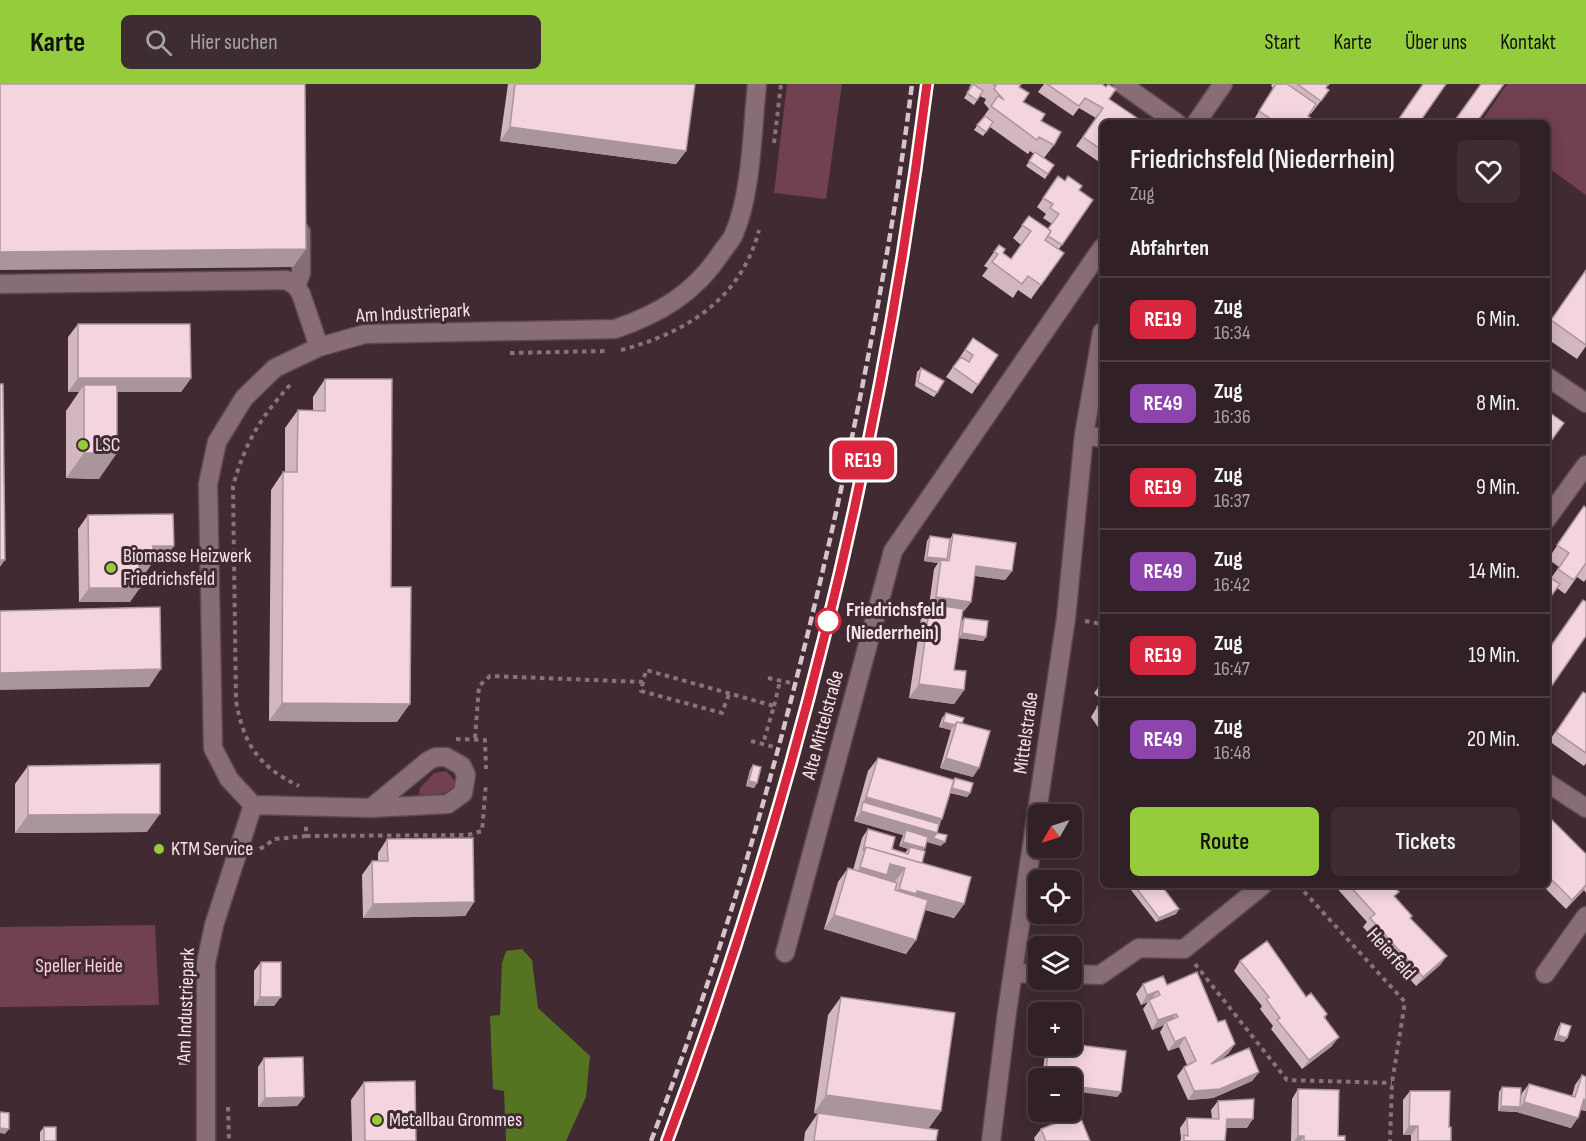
<!DOCTYPE html>
<html lang="de">
<meta charset="utf-8">
<style>
:root{--surface:#312026;--page:#3d2d32;--text:#f1f3f6;--muted:#a8a3a7;--line:#4c3e43;--accent:#95cc3b}
body{margin:0;font-family:"Sofia Sans Condensed",sans-serif;background:var(--page);color:var(--text);height:100vh;display:flex;flex-direction:column;font-size:22px;white-space:nowrap}
*{box-sizing:border-box;margin:0}
p{font-size:20px;color:var(--muted)}
.icon{flex:none;width:33px;height:33px;fill:none;stroke:currentColor;stroke-width:2;stroke-linecap:round;stroke-linejoin:round}
.map{position:relative;flex:1;overflow:hidden}
.details{position:absolute;left:1100px;top:36px;width:450px;height:768px;display:flex;flex-direction:column;background:var(--surface);border-radius:9px;box-shadow:0 3px 15px #0003,0 0 0 2px var(--line)}
.details>*{flex:none}
.badge{padding:0 12px;border-radius:9px;font-size:21px;line-height:39px}
.needle{width:39px;rotate:231deg}
.tools{position:absolute;left:1028px;top:720px;display:grid;gap:12px}
.tools a{display:grid;place-items:center;width:54px;height:54px;border-radius:9px;background:var(--surface);box-shadow:0 3px 15px #0003,0 0 0 2px var(--line);font-size:30px}
.map>.badge{position:absolute;translate:-50% -50%;box-shadow:0 0 0 3px #fff}
h2{padding:0 30px;font-size:22px;line-height:54px}
.round{display:grid;place-items:center;flex:none;width:63px;height:63px;border-radius:9px;background:var(--page)}
.head{display:flex;align-items:center;justify-content:space-between;height:102px;padding:0 30px}
h1{font-size:28px;font-weight:600;line-height:45px}
.cta{display:flex;gap:12px;margin-top:auto;padding:12px 30px}
.cta a{flex:1;height:69px;border-radius:9px;background:var(--accent);color:#111;font-size:24px;font-weight:600;line-height:69px;text-align:center}
.cta a+a{background:var(--page);color:var(--text)}
ul{padding:0;list-style:none}
li{display:flex;align-items:center;gap:18px;height:84px;padding:0 30px;border-top:2px solid var(--line)}
li div{flex:1}
li b{display:block;font-size:22px}
li em{font-style:normal}
li .badge{min-width:66px;font-weight:700;text-align:center}
header{display:flex;align-items:center;gap:36px;box-sizing:border-box;height:84px;padding:0 30px;background:var(--accent);color:#111}
header strong{font-size:28px}
nav{display:flex;gap:33px;margin-inline-start:auto;font-size:21px}
.search{width:420px;height:54px;background:var(--page);display:flex;align-items:center;gap:15px;box-sizing:border-box;padding:0 21px;border-radius:9px;color:var(--muted);font-size:22px}
.map>svg:first-child{display:block}
.green{fill:#714052}
.water{fill:#547422}
.lines{fill:none;stroke-linecap:round;stroke-linejoin:round}
.minor-casing{stroke:#5d4950;stroke-width:21}
.path{stroke:#88737a;stroke-width:4;stroke-dasharray:4.5 4.5;stroke-linecap:butt}
.minor{stroke:#896d76;stroke-width:18}
.rail{stroke:#d5c4ca;stroke-width:4.5;stroke-dasharray:9 4.5;stroke-linecap:butt}
.wall{fill:#d2b7c0}
.shaded-wall{fill:#ab959c}
.building{fill:#f4d5df;stroke:#ab959c;stroke-width:1.5}
.line-casing{stroke:#fff;stroke-width:14}
.line{stroke:#d7263d;stroke-width:9}
.poi-dot{fill:#95cc3b;stroke:#412a32;stroke-width:2}
.stop-dot{fill:#fff;stroke:#d7263d;stroke-width:3}
.labels{text-anchor:middle;dominant-baseline:central;stroke-width:6;stroke-linejoin:round;paint-order:stroke}
.street-label{font-size:20px;fill:#f5e5ea;stroke:#412a32}
.poi-label{font-size:20px;fill:#f5e5ea;stroke:#412a32;text-anchor:start}
.stop-label{font-size:20px;font-weight:bold;fill:#f5e5ea;stroke:#412a32;text-anchor:start}
.park-label{font-size:20px;fill:#ffcede;stroke:#412a32}
</style>
<header>
<strong>Karte</strong>
<div class="search"><svg class="icon" aria-label="search" viewBox="0 0 24 24"><circle cx="10" cy="10" r="6"/><path d="M15 15l6 6"/></svg>Hier suchen</div>
<nav><a>Start</a><a>Karte</a><a>Über uns</a><a>Kontakt</a></nav>
</header>
<div class="map">
<svg width="1586" height="1057" viewBox="0 0 1586 1057">
<rect width="100%" height="100%" fill="#412a32"/>
<path class="green" d="M787 0H842L826 115 774 109Z
M1507 0H1586V111L1547 83 1546 39 1481 38Z
M446 687 454 696V703L450 708 427 712 419 710 420 704 434 689Z
M155 841 159 921 0 923V843Z"/>
<path class="water" d="M522 865 532 876 538 924 590 972 586 1013 566 1057H506L504 1007 493 1005 490 932 500 931 502 879 506 867Z"/>
<g class="lines">
<defs>
<path id="minor" d="M1122 0 1177 39
M1196 39 1223 0
M0 200 286 196 296 202 301 210 319 263
M296 202 301 189V148
M1546 292 1586 319
M1084 351 1102 354
M1546 436 1586 381
M1546 698 1586 724
M371 724 428 677 436 673H446L462 682 466 691 463 709 448 720 371 724 253 721 229 695 213 664 208 400 217 358 244 314 275 284 319 263 365 250 615 245C659 230 695 209 721 169 725 163 731 157 734 150 752 108 752 46 757 0
M785 869 893 467 1102 164
M1013 889 1038 890
M1071 890 1100 891 1139 864 1184 865 1263 801
M1545 890 1586 832
M206 1057V879L214 841 253 721
M991 1057 1007 928 1066 534 1084 351 1102 248"/>
</defs>
<use href="#minor" class="minor-casing"/>
<path class="path" d="M774 59 781 0
M621 266C686 249 741 215 759 146
M510 269 607 267
M290 301C260 334 245 359 233 402L236 617C244 661 258 682 299 702
M1085 537 1102 540
M768 594 791 599
M643 598 641 607 722 629 729 610
M774 622 780 597
M475 654 479 602 490 592 643 598 646 586 774 622 763 660
M456 655 485 656 486 685
M751 657 774 663
M306 752 468 751 482 747 486 699
M260 765 275 755 306 752V740
M1298 801 1405 918 1392 999 1390 1057
M1195 880 1287 996 1392 999
M228 1023 229 1057"/>
<use href="#minor" class="minor"/>
<path class="rail" d="M651 1057C732 847 792 630 840 410 869 275 895 138 912 0
M667 1057C796 718 882 360 927 0"/>
</g>
<path class="wall" d="M508 0H695L686 67 676 80 500 57Z
M971 0H1021L1019 3 1023 18 1041 37 1054 61 1044 74 1054 81 1045 95 1026 82 1034 70 1030 67 1028 70 990 43 983 52 974 46 989 25 984 19 986 15 980 12 974 21 964 14 970 5 969 4Z
M1044 0H1102L1109 15 1102 39V80L1076 62 1096 34 1079 24 1073 32 1038 8Z
M1272 0H1330L1326 4 1329 6 1311 30 1310 29 1308 32 1311 39H1256L1253 37 1273 4 1271 2Z
M1058 92 1093 116 1059 165 1064 169 1031 215 1018 206 1013 214 982 192 988 184 984 182 999 161 1003 169 1011 175 1021 161 1013 154 1029 132 1048 145 1052 140 1043 134 1046 130 1037 123Z
M1586 186V262L1577 275 1546 254V243Z
M78 240 191 294 181 308H117L99 395 66 394V327L79 308H68V253Z
M973 254 998 271 972 310 946 293Z
M921 284 937 309 934 313 915 302 917 288Z
M325 295 391 503 397 638 269 637 271 406 283 388H285V344L298 326H313V313Z
M1584 422 1586 424V495L1584 498 1577 493 1565 510 1557 504 1551 494 1559 483 1548 475Z
M88 431 164 476H153V478L143 492H140L130 518H79L78 445Z
M953 450 1012 487 1005 496 975 492 971 518 964 527H962L961 538 964 534 986 553 983 557 959 554 954 586 964 606 954 620 909 614 921 534 929 522 934 485 938 479 924 477 927 457 930 452 950 455Z
M1102 454V477H1099Z
M1102 600V617L1094 609 1098 604Z
M1583 608 1586 610V679L1584 682 1549 657Z
M1102 619V649L1091 633 1097 623Z
M946 629 962 639 973 693 940 684 951 646 939 643 942 634Z
M878 674 953 696 955 694 970 709 967 713 950 709 937 749 941 762 927 758 923 766 922 779 964 820 954 834 925 826 916 856 906 870 824 845 838 798 848 784 853 786 862 754 868 745 892 765 905 769 908 765 899 762 903 751 854 737 868 687Z
M753 681 757 699 754 704 746 702 750 686Z
M28 682 147 748 15 749V700Z
M1546 735 1586 770V809L1584 806 1566 825 1542 801H1546Z
M387 755 474 818 465 832 363 834 362 791 372 777H378V769Z
M1127 801H1161L1179 825 1176 830 1156 838Z
M1334 801H1392L1395 813 1412 832 1410 834 1447 872 1440 881 1416 902 1363 843 1367 838Z
M1240 877 1306 913 1327 930 1325 934 1332 962 1302 985 1271 945 1273 942 1260 925 1262 922 1234 887Z
M261 878 274 922H254V887Z
M1143 900 1167 901 1229 969 1220 976 1259 988 1252 997 1213 1014 1188 1016 1177 992 1184 983 1187 981 1179 963 1168 967 1160 948 1164 941 1152 946 1143 925 1148 918 1141 921 1136 910Z
M841 913 941 1027 928 1045 936 1057H804L805 1048 818 1029 835 1032 814 1029 828 931Z
M1561 939 1564 958 1554 956 1558 944Z
M181 956 191 977 188 981H179L178 961Z
M1046 962H1071L1121 1008 1117 1013 1071 994H1042Z
M264 974 304 1013 297 1022 258 1023V983Z
M1582 991 1586 993V1027L1581 1026 1571 1044 1517 1028 1498 1027 1499 1008 1502 1003 1520 1015 1522 1009 1529 1000 1572 1012 1575 1001Z
M364 998 416 1057H352L351 1016Z
M1298 1005 1338 1052 1345 1057H1291L1292 1015Z
M1410 1007 1449 1043 1451 1057H1411V1051H1403V1016Z
M1218 1017 1247 1044H1226L1225 1057H1180L1181 1055 1180 1044 1187 1034 1212 1035 1211 1026Z
M44 1043 56 1057H40V1048Z
M1041 1045 1090 1057H1035L1034 1054Z"/>
<path class="shaded-wall" d="M510 43 686 67 676 80 500 57Z
M306 165 293 183 0 186V168Z
M78 294H191L181 308H84V301L79 308H68Z
M84 369H117L99 395 66 394Z
M153 462H174L164 476H143Z
M927 473 947 475 944 480 941 476 938 479 924 477Z
M0 476H5L0 483Z
M139 478H153L143 492H130Z
M976 482 1012 487 1005 496 970 491Z
M89 504H140L130 518H79Z
M936 513 971 518 964 527 930 522V520L929 522Z
M962 549 986 553 983 557 959 554Z
M161 585 149 603 0 606V589Z
M919 600 964 606 954 620 909 614Z
M282 619 410 620 397 638 269 637Z
M943 638 955 641 951 646 939 643Z
M946 674 979 684 973 693 940 684Z
M749 697 757 699 754 704 746 702Z
M952 704 970 709 967 713 949 708Z
M866 713 942 735 933 748 937 749 945 758 941 762 905 751 906 746 903 751 854 737 861 727 863 718Z
M160 730 147 748 15 749 28 731Z
M903 758 925 764 922 769 910 763 908 765 899 762Z
M864 768 905 784 895 798 850 797 860 783Z
M1586 801 1584 806 1566 825 1572 816Z
M899 805 917 807 964 820 954 834 908 821 889 819Z
M474 818 465 832 363 834 373 820Z
M1179 825 1176 830 1156 838 1159 834Z
M834 831 916 856 906 870 824 845Z
M1447 872 1440 881 1416 902 1423 893Z
M1158 907 1151 916H1149L1148 918 1141 921 1147 911Z
M260 913H281L274 922H254Z
M1176 930 1170 939 1166 938 1164 941 1152 946 1158 936Z
M1558 951 1567 954 1564 958 1554 956Z
M1185 953 1179 963 1168 967 1175 958Z
M1339 953 1332 962 1302 985 1309 976Z
M1235 960 1229 969 1204 990 1211 980Z
M182 977H191L188 981H179Z
M1259 988 1252 997 1213 1014 1188 1016 1194 1007Z
M1071 1002 1121 1008 1117 1013 1071 1007Z
M826 1011 941 1027 928 1045 814 1029Z
M304 1013 297 1022 258 1023 265 1014Z
M1584 1015 1586 1016V1027L1577 1024Z
M1524 1018 1578 1034 1571 1044 1517 1028 1498 1027 1501 1022 1520 1023Z
M1227 1035H1253L1247 1044H1221Z
M1409 1042H1418L1411 1051H1403Z
M0 1044 9 1045 5 1050 0 1049Z
M1298 1052H1304L1301 1057H1294Z"/>
<path class="building" d="M0 0H305L306 165 0 168Z
M515 0H695L686 67 510 43Z
M973 0 983 7 977 16 967 9Z
M993 0H1021L1019 3 1029 9 1023 18 1045 30 1041 37 1061 48 1054 61 1039 53 1037 56 991 22 998 12 1004 16 994 5 996 2Z
M1047 0H1102L1106 3 1108 0 1116 5 1109 15 1143 38 1142 39H1102V66L1083 53 1103 24 1085 14 1079 22Z
M1276 0H1287L1316 20 1308 32 1313 36 1311 39H1290L1287 37 1285 39H1277L1259 27Z
M1297 0H1328L1326 4 1329 6 1321 17Z
M1423 0H1446L1419 39H1396Z
M1481 0H1504L1476 39H1453Z
M985 32 993 38 986 48 977 41Z
M1035 68 1054 81 1048 90 1029 77Z
M1058 92 1065 97 1068 92 1082 102 1079 106 1093 116 1062 161 1048 152 1051 147 1048 145 1059 130 1050 124 1053 120 1043 114Z
M1029 132 1051 147 1045 156 1064 169 1041 201 1028 192 1022 200 992 178 998 170 994 168 999 161 1005 165 1003 169 1011 175 1031 147 1022 141Z
M1586 186V261L1551 236Z
M78 240H190L191 294H78Z
M973 254 998 271 978 301 953 283 961 273 969 278 973 271 965 266Z
M921 284 944 297 937 309 918 298Z
M325 295H392L391 503H411L410 620 282 619 283 388H297L298 326 325 327Z
M0 300H3L5 476H0Z
M84 301H117V369H84Z
M1546 326 1564 339 1546 364Z
M1584 422 1586 424V479L1574 496 1558 485 1569 469 1557 461Z
M173 430 174 462H153V478H139L140 504H89L88 431Z
M953 450 1016 459 1012 487 976 482 971 518 936 513 941 476 949 477Z
M930 452 950 455 947 475 927 473Z
M1546 491 1560 500 1546 519Z
M1583 516 1586 518V552L1546 610V569Z
M930 520 963 525 954 586 966 587 964 606 919 600Z
M160 523 161 585 0 589V527Z
M964 534 988 537 986 553 962 549Z
M1102 600V609L1098 604Z
M1583 608 1586 610V669L1556 648Z
M1102 619V630L1097 623Z
M946 629 964 634 962 639 957 638 955 641 943 638Z
M957 638 990 647 979 684 946 674Z
M878 674 954 696 942 735 866 713Z
M160 680V730L28 731V682Z
M753 681 761 683 757 699 749 697Z
M955 694 973 699 970 709 952 704Z
M863 718 939 740 937 749 861 727Z
M1549 733 1586 770V801L1572 816 1546 790V735Z
M868 745 895 753 892 765 908 770 910 763 925 767 922 779 866 763 863 767Z
M906 746 928 753 925 764 903 758Z
M937 749 947 751 945 758 933 754Z
M473 754 474 818 373 820 372 777H388L387 755Z
M866 763 971 793 964 820 917 807 916 810 899 805 905 784 890 780 887 791 860 783Z
M848 784 897 799 895 806 928 816 916 856 834 831Z
M1134 801H1161L1179 825 1159 834Z
M1349 801H1392L1399 808 1394 812 1412 832 1410 834 1447 872 1423 893 1370 834 1375 830Z
M1267 857 1306 913 1311 909 1327 930 1324 933 1339 953 1309 976 1277 936 1280 934 1266 915 1269 913 1240 877Z
M261 878H281V913H260Z
M1197 888 1218 938 1225 936 1235 960 1211 980 1249 964 1259 988 1220 1005 1194 1007 1184 983 1196 977 1185 953 1175 958 1166 938 1178 933 1176 930 1158 936 1149 916 1160 911 1158 907 1147 911 1143 900 1163 892 1167 901Z
M841 913 955 929 941 1027 826 1011Z
M1561 939 1571 942 1567 954 1558 951Z
M181 956H191V977H182Z
M1071 960 1126 967 1121 1008 1071 1002V994H1045L1049 962H1071Z
M303 973 304 1013 265 1014 264 974Z
M1582 991 1586 993V1016L1584 1015 1578 1034 1524 1018 1529 1000 1575 1013Z
M415 997 416 1057H365L364 998Z
M1502 1003 1521 1004 1520 1023 1501 1022Z
M1298 1005 1339 1006 1338 1052H1345V1057H1304V1052H1298Z
M1410 1007H1450L1449 1043H1451V1057H1418V1042H1409Z
M1254 1015 1253 1035H1227L1225 1057H1184V1051L1188 1052 1187 1034 1219 1035 1218 1017Z
M0 1028 9 1029V1045L0 1044Z
M818 1029 938 1046 936 1057H814Z
M1079 1030 1090 1057H1046L1041 1045Z
M44 1043H56V1057H44Z"/>
<g class="lines">
<defs>
<path id="line" d="M667 1057C795 718 882 360 927 0"/>
</defs>
<use href="#line" class="line-casing"/>
<use href="#line" class="line"/>
</g>
<g class="poi-dot">
<circle cx="83" cy="361" r="6"/>
<circle cx="111" cy="484" r="6"/>
<circle cx="159" cy="765" r="6"/>
<circle cx="377" cy="1036" r="6"/>
</g>
<circle class="stop-dot" cx="828" cy="537" r="12"/>
<g class="labels">
<g class="street-label">
<text transform="translate(413 229) rotate(-3)">Am Industriepark</text>
<text transform="translate(823 641) rotate(-75)">Alte Mittelstraße</text>
<text transform="translate(1026 649) rotate(-82)">Mittelstraße</text>
<text transform="translate(1391 870) rotate(48)">Heierfeld</text>
<text transform="translate(186 921) rotate(-88)">Am Industriepark</text>
</g>
<g class="poi-label">
<text x="95" y="361">LSC</text>
<text x="123" y="472">Biomasse Heizwerk<tspan x="123" dy="23">Friedrichsfeld</tspan></text>
<text x="171" y="765">KTM Service</text>
<text x="389" y="1036">Metallbau Grommes</text>
</g>
<g class="stop-label">
<text x="846" y="526">Friedrichsfeld<tspan x="846" dy="23">(Niederrhein)</tspan></text>
</g>
<g class="park-label">
<text x="79" y="882">Speller Heide</text>
</g>
</g>
</svg>
<div class="tools">
<a><svg class="needle" viewBox="-14 -14 28 28"><path d="M0-13l5 13h-10z" fill="#e53935"/><path d="M0 13l5-13h-10z" fill="#a8a3a7"/></svg></a>
<a><svg class="icon" aria-label="locate" viewBox="0 0 24 24"><circle cx="12" cy="12" r="6"/><path d="M12 2v4M12 18v4M2 12h4M18 12h4"/></svg></a>
<a><svg class="icon" aria-label="layers" viewBox="0 0 24 24"><path d="M12 4l9 5-9 5-9-5zM3 14l9 5 9-5"/></svg></a>
<a>+</a>
<a>−</a>
</div>
<b class="badge" style="left:863px;top:376px;background:#d7263d;color:#fff">RE19</b>
<section class="details">
<div class="head"><div><h1>Friedrichsfeld (Niederrhein)</h1><p>Zug</p></div><a class="round"><svg class="icon" aria-label="heart" viewBox="0 0 24 24"><path d="M12 20l-8-8c-3-5 5-10 8-4 3-6 11-1 8 4z"/></svg></a></div>
<h2>Abfahrten</h2>
<ul>
<li><span class="badge" style="background:#d7263d;color:#fff">RE19</span><div><b>Zug</b><p>16:34</p></div><em>6 Min.</em></li>
<li><span class="badge" style="background:#8e44ad;color:#fff">RE49</span><div><b>Zug</b><p>16:36</p></div><em>8 Min.</em></li>
<li><span class="badge" style="background:#d7263d;color:#fff">RE19</span><div><b>Zug</b><p>16:37</p></div><em>9 Min.</em></li>
<li><span class="badge" style="background:#8e44ad;color:#fff">RE49</span><div><b>Zug</b><p>16:42</p></div><em>14 Min.</em></li>
<li><span class="badge" style="background:#d7263d;color:#fff">RE19</span><div><b>Zug</b><p>16:47</p></div><em>19 Min.</em></li>
<li><span class="badge" style="background:#8e44ad;color:#fff">RE49</span><div><b>Zug</b><p>16:48</p></div><em>20 Min.</em></li>
</ul>
<div class="cta"><a>Route</a><a>Tickets</a></div>
</section>
</div>
